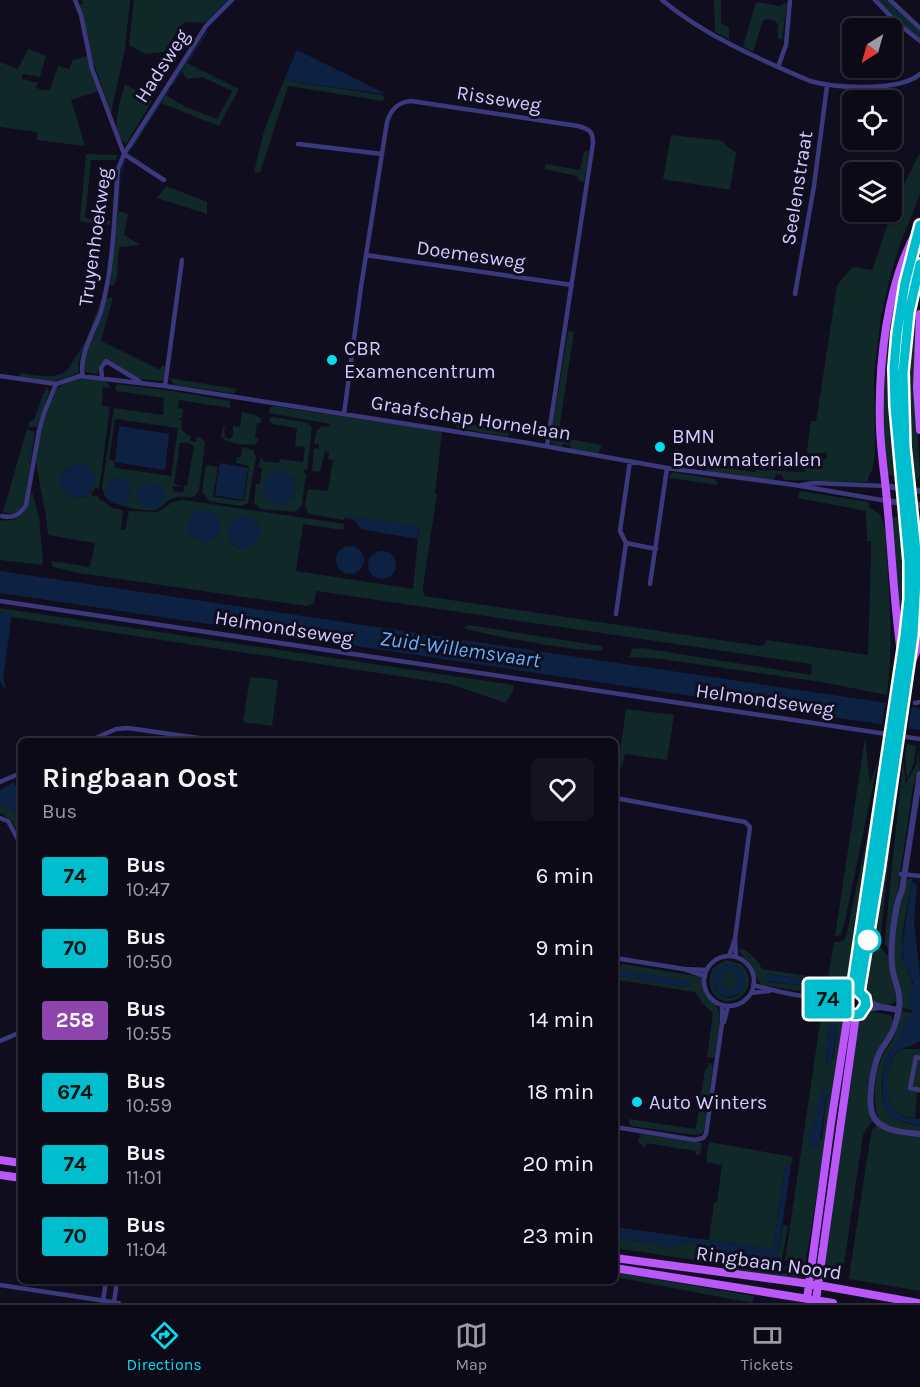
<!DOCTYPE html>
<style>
:root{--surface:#0c0a17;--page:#151320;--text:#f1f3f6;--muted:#9a9aa1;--line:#2c2b36;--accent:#07dbee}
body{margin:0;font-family:Karla,sans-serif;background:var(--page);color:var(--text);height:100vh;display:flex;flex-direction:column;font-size:22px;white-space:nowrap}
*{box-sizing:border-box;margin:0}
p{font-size:20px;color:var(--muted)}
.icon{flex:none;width:33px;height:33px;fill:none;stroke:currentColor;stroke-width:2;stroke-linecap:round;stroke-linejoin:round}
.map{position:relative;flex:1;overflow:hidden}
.panel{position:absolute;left:18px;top:738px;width:600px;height:546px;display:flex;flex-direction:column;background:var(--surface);border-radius:9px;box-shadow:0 2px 4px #0004,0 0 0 2px var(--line)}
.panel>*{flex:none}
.badge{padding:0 12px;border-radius:4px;font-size:21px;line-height:39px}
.needle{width:39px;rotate:217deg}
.buttons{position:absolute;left:842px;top:18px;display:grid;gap:12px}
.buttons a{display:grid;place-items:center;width:60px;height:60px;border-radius:9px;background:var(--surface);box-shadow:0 2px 4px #0004,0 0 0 2px var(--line);font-size:30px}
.map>.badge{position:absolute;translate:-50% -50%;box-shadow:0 0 0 3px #fff}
.round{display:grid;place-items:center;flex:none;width:63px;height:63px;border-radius:9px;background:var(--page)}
.head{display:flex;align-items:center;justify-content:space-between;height:102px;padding:0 24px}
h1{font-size:28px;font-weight:700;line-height:45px}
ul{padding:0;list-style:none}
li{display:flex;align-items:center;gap:18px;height:72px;padding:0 24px}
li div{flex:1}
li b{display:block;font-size:22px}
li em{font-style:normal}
li .badge{min-width:66px;font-weight:700;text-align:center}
.dock{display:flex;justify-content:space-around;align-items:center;height:84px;border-top:2px solid var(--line);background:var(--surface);font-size:16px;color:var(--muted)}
.dock a{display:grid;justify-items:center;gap:3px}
.dock .active{color:var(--accent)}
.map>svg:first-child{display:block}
.green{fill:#102827;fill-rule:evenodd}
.water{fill:#0d2242;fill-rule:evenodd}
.pier{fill:#100d1f}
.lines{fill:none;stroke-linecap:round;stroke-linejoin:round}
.stream{stroke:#0d2242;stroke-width:1.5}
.minor{stroke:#3b397c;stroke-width:4.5}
.tertiary{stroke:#3b397c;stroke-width:6}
.primary{stroke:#ba57fa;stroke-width:8}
.primary-bridge{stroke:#ba57fa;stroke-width:8}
.line-casing{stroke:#fff;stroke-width:14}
.line{stroke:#00becd;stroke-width:9}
.poi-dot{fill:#07dbee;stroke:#100d1f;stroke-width:2}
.stop-dot{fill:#fff;stroke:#00becd;stroke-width:3}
.labels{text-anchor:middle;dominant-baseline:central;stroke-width:6;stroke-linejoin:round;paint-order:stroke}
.street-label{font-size:20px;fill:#d1ccfd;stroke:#100d1f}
.poi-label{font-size:20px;fill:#d1ccfd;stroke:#100d1f;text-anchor:start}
.water-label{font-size:21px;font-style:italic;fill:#5db4fa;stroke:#100d1f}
</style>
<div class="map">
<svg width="920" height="1303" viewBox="0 0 920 1303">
<rect width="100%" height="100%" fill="#100d1f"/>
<path class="green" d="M81 0H130L125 49 111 113 90 53 79 5 83 3Z
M134 0H228L205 23 186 22 181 25 164 52 145 54 129 45Z
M714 0H721V21L722 24 729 27V39L715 32Z
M877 0H886L920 31V39L899 22Z
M756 2 780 6 787 2 782 40 778 38V24C774 20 769 18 763 20L753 52 743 47Z
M28 49 46 56 40 77 23 74 22 79 38 83 36 87 42 91 50 89 58 66 69 69 73 60 87 56 99 91 71 100 85 146 37 140V132L0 127V62L18 69Z
M185 62 239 89 219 126 161 103 132 149H129L164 94 184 106 217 119 232 91 202 77 187 79 180 69Z
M284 80 382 95 384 97 383 101 288 86 260 173 254 172 264 131Z
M125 84 152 101 126 144C108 131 121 101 125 84Z
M671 135 723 141 728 148 736 152 730 190 663 179Z
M586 151H589L584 182 579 181 577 176 544 169 546 164 580 170 584 152Z
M920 152V194L899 247 888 285 881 317 874 374 875 453 872 471 869 474 868 482 784 480 782 475 776 474 774 480 706 471 703 465 754 472 757 470 805 472 807 462 827 458 826 452 809 456 807 450 811 421H816L818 410 837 285 852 267 872 270 894 205Z
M86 154 117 155 116 160H91L85 218 111 221 110 225 83 222 80 220Z
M166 186 207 202V214L157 198Z
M118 211 128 214 124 235 141 245 120 247C115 259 121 276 113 286L108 284Z
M910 247 898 310V478L887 474C886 459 882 444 882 429 881 366 890 306 910 247Z
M920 270 914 369 920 477 912 480 906 413 907 340Z
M102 297 93 329 78 362 79 373 52 382 19 377 20 373C34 375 50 379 63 373 82 363 94 316 102 297Z
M113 297 101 341 160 370 162 365 166 367 164 378 162 381 139 379 107 359 100 365 97 374 86 372 84 369V357L95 332 106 299Z
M568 331 574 332 558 437 602 445 598 453 572 449 571 445 563 444 562 447 554 445 550 442Z
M76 378H90L107 382 110 388 103 387 102 405 110 407 99 489 95 488 91 494 95 497 97 495 100 501 102 500 112 508 123 510 121 530H125L129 511 158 512 173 502 183 500 344 524 343 530 303 524 296 571 413 589 419 527 346 516 344 520 309 514 305 506 308 489 328 491 333 460 328 459 329 452 325 451 320 472 312 471 314 448 319 449V444L314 443 317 430 322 426 330 427V424L269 413 270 408 273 406 440 431 442 433 435 493 437 494 423 587 424 596 760 646 764 645 767 640 868 655 871 556V541H867L866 511 798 498 800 491 869 502 870 508C874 510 878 512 881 517 887 527 886 547 887 559 890 605 893 649 887 695L821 682 661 659 629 657 632 649 642 648 811 675 812 664 316 591 314 603 307 606 78 573 53 567 51 561 90 567 95 543 48 535C46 509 39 485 36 460 34 441 49 406 57 388ZM75 464 91 470C104 493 73 515 61 481L65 469ZM194 514 219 530C215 539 209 543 199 541L188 524ZM248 517C281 531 236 569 228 533Z
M169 378 237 389 234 393H230L175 385Z
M117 384 173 391 230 401V408L179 400 178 408 183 409 182 418H179V420H182L181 429 187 435 191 436 190 441 196 442 197 437 202 438 205 443 199 490C193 503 185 494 174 498 167 500 162 508 154 510 143 512 112 505 105 497L102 487 114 408 163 415 164 398 116 391 115 388ZM115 419 178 428 171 476 116 468 114 461 109 459ZM187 441 188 443 194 446 187 486H181L184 487 183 493 173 491V486L180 487V486L174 484 180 443H186ZM115 478 126 480 131 490 129 498 116 503 108 498C104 489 106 482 115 478ZM155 483 162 489V500L156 507 147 508 138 501 137 492 143 484Z
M47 386 49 392 37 427H28L30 421 34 420Z
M242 412 256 415 261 419V423H257L255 438 259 439 256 444C246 446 228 444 221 437L223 427 227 428 224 429 225 437 229 439 233 437V426L240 427Z
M273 417 308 423 312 427 307 470 304 469 303 473 306 474 302 505 296 512 261 509 254 503 256 484H260L262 468 258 467 261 458 263 457V461L279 463 280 459 303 462 305 447 295 446 297 428 272 424 269 420 270 418ZM280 473 292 478 295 490 292 498 279 504 268 499 264 488 269 477Z
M456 422 509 431 508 437 457 428Z
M27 429 35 432 25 501 19 511 12 514 3 512Z
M242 447 253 450 256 457 248 503 241 506 209 501 202 491 206 465 218 467 213 497 244 501 249 466 236 463 237 457H241Z
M672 472 714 479 717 481V485L669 478Z
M32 492 39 516 43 561 42 565 0 560V520C21 523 27 510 32 492Z
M902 515 905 560 901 642 891 518Z
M915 517 920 518V619L913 655Z
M0 608 513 685 514 689 506 703 450 684 11 617V614L0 612Z
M469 625 602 646 603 650C593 655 480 634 464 628Z
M254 677 278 680 272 726 243 722 250 678Z
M626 709 674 715 667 760 625 754 622 767 618 766Z
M865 738 870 784 879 757 845 921 841 935 835 936Z
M907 744 916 746 914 763 907 780 905 756Z
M918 747 920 771 913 787 889 950 885 945V936L903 760 906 784 917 763Z
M881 770 848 985 839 995H825L834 942 843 941 846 937Z
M897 780 880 943C881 951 887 952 889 958 894 970 896 989 896 1001 885 1011 867 1003 863 989L868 983 884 855Z
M0 805 21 812V840L11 820 0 813Z
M911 878H913L911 886C908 908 901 930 902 952 903 972 920 979 909 1001L913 1010 901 1008C902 992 896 982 895 967 892 938 898 906 907 879Z
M739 948C750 951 757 959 762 969L821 978 817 994 762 985C756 980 756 974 753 968 749 959 741 958 739 948ZM768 974H770L809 980 804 986 768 982 765 977Z
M726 960 741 964C766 989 725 1017 712 991 708 983 709 976 713 968ZM726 964C762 962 740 1019 714 989L716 970Z
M623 964 702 977C702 995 715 996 718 1009 722 1023 716 1043 715 1057L712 1058 707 1057 713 1013 702 1003 695 992 618 980 619 967ZM622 971 688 981 690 985 687 987 622 976Z
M720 980a9 9 0 1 1 18 0a9 9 0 1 1-18 0Z
M823 1003C834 1005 842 1011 845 1022L805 1266 788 1271 784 1267 787 1266 788 1261H785L788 1240ZM837 1027 833 1059 828 1065 826 1063 828 1029ZM822 1089 827 1092 822 1138 814 1149C803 1137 815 1122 818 1108 820 1102 820 1095 822 1089Z
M901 1011 912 1013 911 1016 906 1017C904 1025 903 1033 899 1040 895 1047 888 1052 886 1060 883 1067 883 1075 882 1083 881 1114 891 1122 920 1126V1131C909 1129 892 1129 883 1123 870 1114 875 1072 881 1059 885 1050 892 1043 895 1034 898 1027 899 1019 901 1011Z
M875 1012 889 1015 892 1017 893 1024 872 1069 873 1121 866 1129 863 1135 842 1277 831 1273 823 1267 858 1022 868 1013Z
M902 1049H920V1093H917L915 1118C909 1117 902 1117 897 1113 881 1100 884 1058 902 1049Z
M708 1062 713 1065 708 1105 704 1108 699 1107 705 1069 708 1068Z
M703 1111 707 1114 703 1133 695 1135 631 1126 629 1123V1119L695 1129 699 1112Z
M877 1125 920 1137V1291L849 1279V1277L870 1140 872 1130Z
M641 1134 702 1143 700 1155H696V1151L646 1143 645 1148 638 1142Z
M709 1142 793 1157 791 1165 789 1164 785 1166 773 1249 709 1240 714 1203 717 1202 722 1165 706 1162Z
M783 1225 788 1226 780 1269 776 1270 722 1264 615 1248V1237L668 1247 692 1243 723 1255H737L753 1260 773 1257 777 1260Z
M727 1267 789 1274 807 1270 805 1275 797 1279 737 1271 725 1268Z
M615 1272 754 1296 752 1303 615 1277Z"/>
<path class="water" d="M297 50 384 93 383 94 284 80Z
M119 426 169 434 165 470 115 462Z
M220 463 248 468 243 500 215 495Z
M61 481a17 17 0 1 1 34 0a17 17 0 1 1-34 0Z
M263 488a16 16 0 1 1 32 0a16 16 0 1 1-32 0Z
M105 491a13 13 0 1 1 26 0a13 13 0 1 1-26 0Z
M137 495a13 13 0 1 1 26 0a13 13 0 1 1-26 0Z
M188 526a16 16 0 1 1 32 0a16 16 0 1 1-32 0Z
M346 515 419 526 417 539 361 529 354 520 346 518Z
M228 532a16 16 0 1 1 32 0a16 16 0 1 1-32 0Z
M336 560a14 14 0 1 1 28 0a14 14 0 1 1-28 0Z
M368 565a14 14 0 1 1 28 0a14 14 0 1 1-28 0Z
M0 571 920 708V730L0 593Z
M0 612 12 614 3 678 6 688 4 689 0 681Z
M14 782 21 801V812L0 805V790Z
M912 882 917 885 914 921 920 976V1041C912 1047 902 1046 895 1054 885 1067 883 1102 897 1113 903 1118 912 1118 920 1119V1126L893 1119 886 1110 883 1100V1076L885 1060 901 1036 906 1017 911 1016 913 1010 908 1006 913 982 904 962 902 946Z
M730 963 741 968C751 981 744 995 728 997 712 994 707 978 719 967ZM728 971 735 973 738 979 736 986 730 989 723 987 720 981 722 975Z
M622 970 688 981 691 985 688 987 621 976Z
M770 974 809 980 810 983 808 985 804 986 767 981 765 976Z
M835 1024 837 1027 831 1065H828L826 1061 828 1029 830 1025Z
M823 1087H826L827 1092 819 1147 814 1149 809 1142V1134Z
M787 1164 791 1165 777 1260 773 1257 749 1260 737 1255H715L692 1243 668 1247 615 1237V1227L773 1249 785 1166Z"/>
<path class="pier" d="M886 700 912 704 908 731 882 727Z"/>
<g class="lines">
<path class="stream" d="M881 0 920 35
M207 21 227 0
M172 85 207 32
M131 148 169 90
M121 174 125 160
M915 207 913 205 920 187
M117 212 120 178
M111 281 112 264
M97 338 109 301
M52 378 67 372 87 340
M37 413 45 392
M34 426 36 420
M28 460 33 435"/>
<path class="minor" d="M75 0 81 15 92 69 124 154 118 169C114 215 114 265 101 311 95 330 78 356 83 376
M662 0C705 36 759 59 810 81 835 88 900 92 920 74
M875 0 896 22 920 41
M890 0 920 28
M778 67 786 45 790 0
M298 144 382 154
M164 180 124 154 206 26 232 0
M366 255 572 285
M795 294 814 186 827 86
M0 376 56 384
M102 378 101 368 106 361 139 381
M165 386 182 260
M344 414 361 287 387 122C391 109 398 102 411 101L578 126C589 129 593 131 593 143L547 446
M801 485 815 483 885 486
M2 516C14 519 20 514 26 505L39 431 44 413 56 384 80 376 165 386 522 442 667 468 795 485 887 501
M626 543 656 549
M650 584 667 468
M0 601 920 739
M616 614 626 543 620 531 630 461
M915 703 920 702
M89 741 116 729 128 728 220 741
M0 782 21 773
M615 798 745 822 750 827 735 939 736 957
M0 818 8 821 21 845
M901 874 920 876
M729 956 735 939
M704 981a25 25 0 1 1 50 0a25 25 0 1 1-50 0Z
M615 958 684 969 707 970
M684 969 705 976
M753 985C783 993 812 1000 843 998
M751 993 769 991
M830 1001 842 1005
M724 1022 728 1006
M0 1041 21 1032
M920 1058 916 1057 910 1088 920 1090
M615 1127 695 1140 703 1138 706 1134 722 1024V1005
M0 1285 119 1303
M103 1301 106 1281
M114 1302 117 1281"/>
<path class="tertiary" d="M885 486 920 491
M887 501 920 505
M920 774 902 890C894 908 889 952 893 972 896 985 901 994 899 1008 897 1017 896 1027 891 1034 888 1041 882 1047 879 1054 873 1067 868 1099 872 1113 878 1132 904 1132 920 1134
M866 1001 881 1007 899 1010
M865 1009 881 1007"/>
<path class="primary" d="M920 314 917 387 920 430
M901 473C892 395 893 317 915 240
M908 475C901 409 899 327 920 264
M903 651 909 599 906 517
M902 660C894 607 892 554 887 501 885 477 881 453 880 428 878 367 886 283 918 229
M912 661 916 652 920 632
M907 670C915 619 917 570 913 519
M852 991 889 746
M842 1003a12 12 0 1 1 24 0a12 12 0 1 1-24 0Z
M859 992 879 870 895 747
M0 1160 21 1163
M0 1175 21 1178
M615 1258 818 1285 918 1303
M615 1268 833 1303
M807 1299 831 1123 848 1014
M816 1300 856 1015"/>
<path class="primary-bridge" d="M901 473 906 517
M908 475 913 519
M889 746 901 669
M895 747 907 670"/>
</g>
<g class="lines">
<defs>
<path id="line" d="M920 225 905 283 897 333 894 368 895 406 909 561V599L905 636 852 991 843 998 828 999 842 1005C845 1013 851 1016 860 1014L866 1005 865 998 859 992 879 870 913 635 917 561 905 447 903 372 909 312 920 264"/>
</defs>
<use href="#line" class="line-casing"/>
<use href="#line" class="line"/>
</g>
<g class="poi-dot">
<circle cx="332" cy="360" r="6"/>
<circle cx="660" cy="447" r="6"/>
<circle cx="637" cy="1102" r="6"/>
</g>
<circle class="stop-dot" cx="868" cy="940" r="12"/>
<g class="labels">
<g class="street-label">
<text transform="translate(162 66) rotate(-57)">Hadsweg</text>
<text transform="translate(499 99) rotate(9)">Risseweg</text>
<text transform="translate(797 188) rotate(-81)">Seelenstraat</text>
<text transform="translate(95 237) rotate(-82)">Truyenhoekweg</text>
<text transform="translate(471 255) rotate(8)">Doemesweg</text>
<text transform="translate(471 418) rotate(9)">Graafschap Hornelaan</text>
<text transform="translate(284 628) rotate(9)">Helmondseweg</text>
<text transform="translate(765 700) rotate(8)">Helmondseweg</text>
<text transform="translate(769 1263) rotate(8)">Ringbaan Noord</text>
</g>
<g class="poi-label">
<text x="344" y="348">CBR<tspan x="344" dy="23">Examencentrum</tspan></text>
<text x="672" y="436">BMN<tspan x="672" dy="23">Bouwmaterialen</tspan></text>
<text x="649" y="1102">Auto Winters</text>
</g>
<g class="water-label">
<text transform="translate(460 649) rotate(8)">Zuid-Willemsvaart</text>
</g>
</g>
</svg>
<div class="buttons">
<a><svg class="needle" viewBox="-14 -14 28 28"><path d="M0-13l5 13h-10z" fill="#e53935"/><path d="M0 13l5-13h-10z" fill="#9a9aa1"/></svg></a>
<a><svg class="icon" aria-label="locate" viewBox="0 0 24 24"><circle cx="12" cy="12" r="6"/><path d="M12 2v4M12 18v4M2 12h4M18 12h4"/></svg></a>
<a><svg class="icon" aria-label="layers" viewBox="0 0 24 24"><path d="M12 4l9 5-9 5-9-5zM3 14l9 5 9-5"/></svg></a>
</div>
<b class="badge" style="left:828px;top:999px;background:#00becd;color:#111">74</b>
<section class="panel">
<div class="head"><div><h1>Ringbaan Oost</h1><p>Bus</p></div><a class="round"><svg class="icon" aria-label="heart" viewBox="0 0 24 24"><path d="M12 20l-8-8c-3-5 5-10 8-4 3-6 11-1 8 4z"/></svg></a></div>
<ul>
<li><span class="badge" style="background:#00becd;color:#111">74</span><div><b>Bus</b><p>10:47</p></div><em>6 min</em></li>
<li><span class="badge" style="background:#00becd;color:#111">70</span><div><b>Bus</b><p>10:50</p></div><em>9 min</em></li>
<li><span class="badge" style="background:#8e44ad;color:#fff">258</span><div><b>Bus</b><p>10:55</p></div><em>14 min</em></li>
<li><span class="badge" style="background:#00becd;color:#111">674</span><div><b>Bus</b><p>10:59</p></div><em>18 min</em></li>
<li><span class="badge" style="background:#00becd;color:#111">74</span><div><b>Bus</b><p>11:01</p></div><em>20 min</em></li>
<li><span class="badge" style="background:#00becd;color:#111">70</span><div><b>Bus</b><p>11:04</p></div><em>23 min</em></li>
</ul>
</section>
</div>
<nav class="dock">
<a class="active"><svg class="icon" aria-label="directions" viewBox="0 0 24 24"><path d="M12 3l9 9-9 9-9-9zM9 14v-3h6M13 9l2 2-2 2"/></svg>Directions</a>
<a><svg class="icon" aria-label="map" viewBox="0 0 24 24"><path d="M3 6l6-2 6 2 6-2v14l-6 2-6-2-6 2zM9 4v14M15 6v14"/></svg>Map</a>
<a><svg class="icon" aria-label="tickets" viewBox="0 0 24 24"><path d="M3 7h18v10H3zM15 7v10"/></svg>Tickets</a>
</nav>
